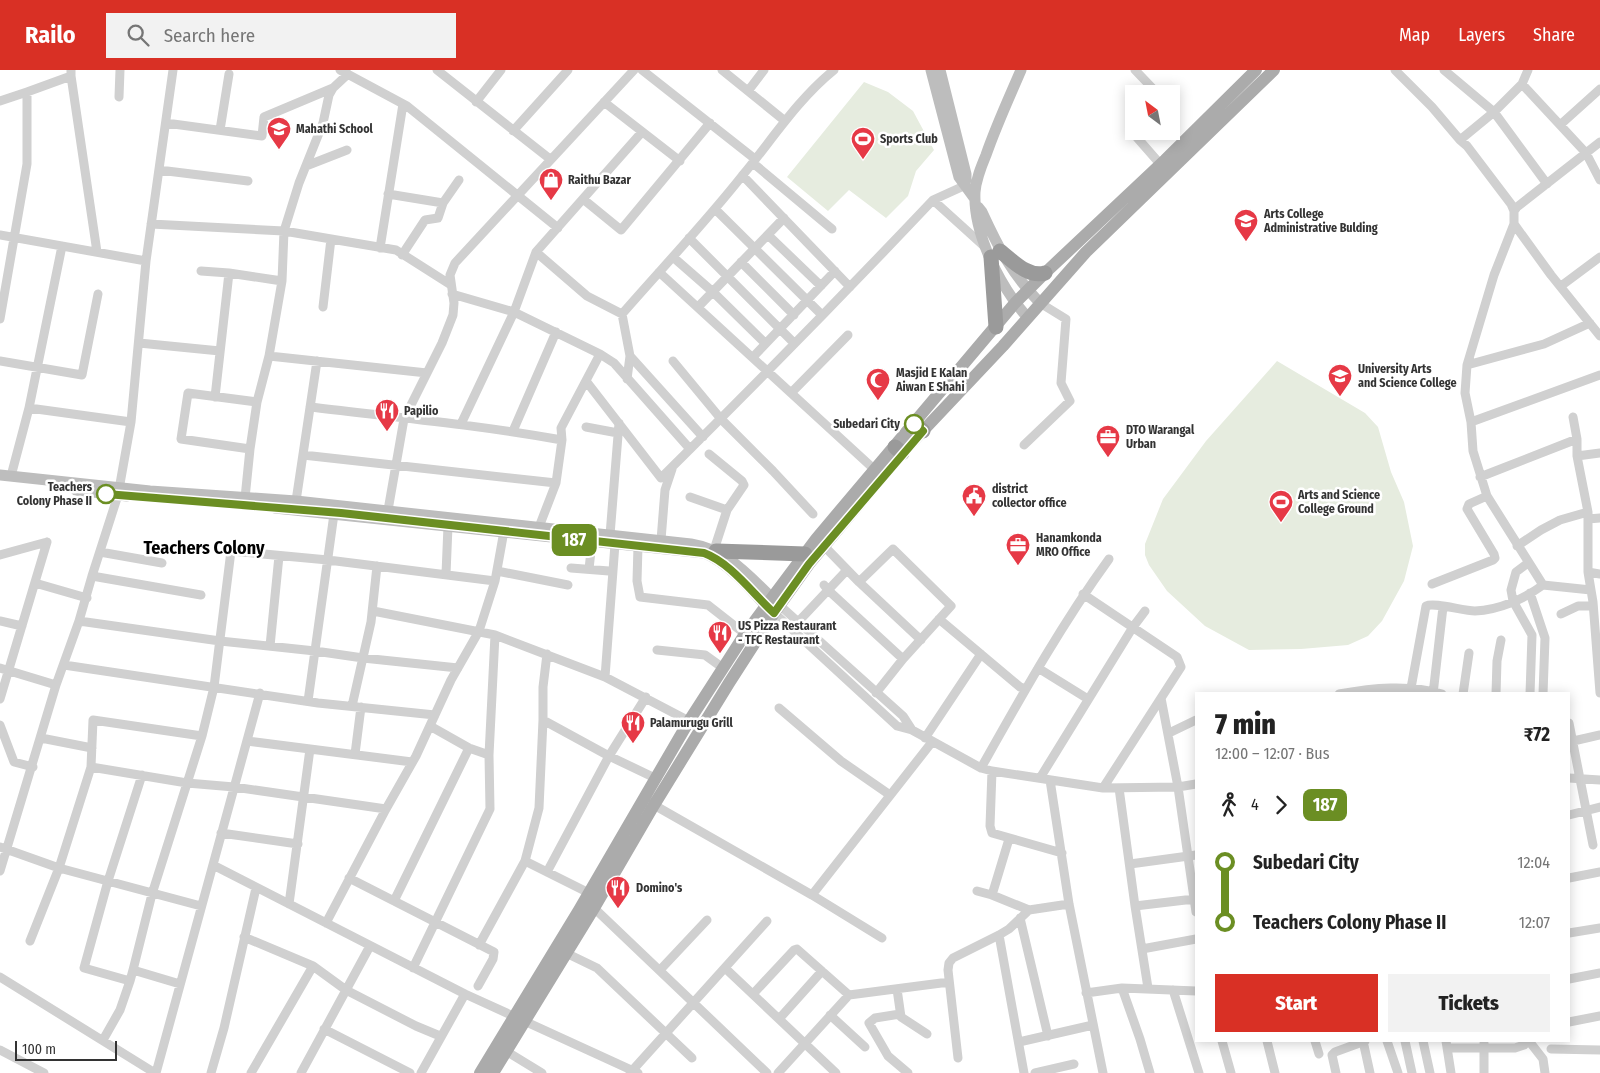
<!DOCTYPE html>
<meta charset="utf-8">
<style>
:root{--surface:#fff;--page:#f2f2f2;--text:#222;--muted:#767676;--accent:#d93025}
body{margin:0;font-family:"Fira Sans Condensed",sans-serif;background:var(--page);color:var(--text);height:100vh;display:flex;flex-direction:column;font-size:19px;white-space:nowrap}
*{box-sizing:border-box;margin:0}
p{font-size:16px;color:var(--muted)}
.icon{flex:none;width:28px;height:28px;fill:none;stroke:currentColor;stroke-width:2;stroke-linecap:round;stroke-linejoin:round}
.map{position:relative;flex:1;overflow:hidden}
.details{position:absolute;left:1195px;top:622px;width:375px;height:350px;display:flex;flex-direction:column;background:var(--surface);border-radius:0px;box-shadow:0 2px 12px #0003}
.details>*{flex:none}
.badge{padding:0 10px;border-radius:8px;font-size:18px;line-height:32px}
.needle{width:32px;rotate:328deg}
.tools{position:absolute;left:1125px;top:15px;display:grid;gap:10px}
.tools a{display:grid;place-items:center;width:55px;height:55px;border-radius:0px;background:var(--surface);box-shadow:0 2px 12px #0003;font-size:25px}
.scale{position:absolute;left:15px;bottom:12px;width:102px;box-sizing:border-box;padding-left:5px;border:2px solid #333;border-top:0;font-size:14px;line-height:18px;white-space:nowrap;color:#333;-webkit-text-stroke:4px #fff;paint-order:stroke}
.map>.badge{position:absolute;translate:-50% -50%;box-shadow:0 0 0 2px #fff}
.legs{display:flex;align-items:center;gap:8px;height:55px;padding:0 20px;font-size:16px}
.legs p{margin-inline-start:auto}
.summary{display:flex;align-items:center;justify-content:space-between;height:85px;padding:0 20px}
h1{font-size:28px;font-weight:800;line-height:38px}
.action{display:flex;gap:10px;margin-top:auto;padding:10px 20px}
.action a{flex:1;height:58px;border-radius:0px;background:var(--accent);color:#fff;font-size:20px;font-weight:800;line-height:58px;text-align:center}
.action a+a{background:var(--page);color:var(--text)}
ul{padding:0 20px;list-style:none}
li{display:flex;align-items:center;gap:18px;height:60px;font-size:19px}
li i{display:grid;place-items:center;width:8px;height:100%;margin:0 6px;background:currentColor}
li i::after{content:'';width:12px;height:12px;margin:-6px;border:4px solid;border-radius:50%;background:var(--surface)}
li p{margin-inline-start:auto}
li:first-child i{background:linear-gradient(#0000 50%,currentColor 0)}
li:last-child i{background:linear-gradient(currentColor 50%,#0000 0)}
header{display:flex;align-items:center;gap:30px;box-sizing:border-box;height:70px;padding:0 25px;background:var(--accent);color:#fff}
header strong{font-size:24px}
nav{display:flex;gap:28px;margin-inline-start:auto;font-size:18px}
.search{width:350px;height:45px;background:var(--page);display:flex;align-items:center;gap:12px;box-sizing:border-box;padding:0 18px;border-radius:0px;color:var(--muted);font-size:19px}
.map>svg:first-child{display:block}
.green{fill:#e6ecdf}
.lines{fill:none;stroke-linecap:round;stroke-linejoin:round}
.street{stroke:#d0d0d0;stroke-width:9}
.secondary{stroke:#bdbdbd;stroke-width:11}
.primary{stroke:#ababab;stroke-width:12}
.highway{stroke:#9a9a9a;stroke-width:15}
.line-1-casing{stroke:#fff;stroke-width:11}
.line-1{stroke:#6b8e23;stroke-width:8}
.stop-1-dot{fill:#fff;stroke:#6b8e23;stroke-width:2.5}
.labels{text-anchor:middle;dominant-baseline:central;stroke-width:5;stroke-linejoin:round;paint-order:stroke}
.poi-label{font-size:12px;font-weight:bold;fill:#333;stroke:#fff;text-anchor:start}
.stop-label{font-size:12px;font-weight:bold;fill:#333;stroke:#fff;text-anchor:end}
.district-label{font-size:18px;font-weight:bold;fill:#000;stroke:#fff}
</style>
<header>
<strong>Railo</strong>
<div class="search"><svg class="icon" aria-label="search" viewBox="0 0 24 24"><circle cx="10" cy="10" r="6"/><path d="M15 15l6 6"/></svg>Search here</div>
<nav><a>Map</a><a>Layers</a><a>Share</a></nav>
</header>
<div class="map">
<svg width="1600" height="1003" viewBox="0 0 1600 1003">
<rect width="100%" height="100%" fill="#fff"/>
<path class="green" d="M864 12 888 22 913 41 934 80 916 101 908 126 886 148 849 120 828 141 787 107Z
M1277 291 1365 343 1378 357 1391 402 1404 432 1413 476 1404 511 1382 551 1368 566 1348 575 1301 579 1249 580 1205 556 1167 521 1149 495 1145 485V474L1163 429 1206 371Z"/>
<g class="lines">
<path class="street" d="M71 0V6L97 182
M340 0 407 36 558 158
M437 0 550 89
M642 0 755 89
M722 0 785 51
M1135 0 1158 24
M1395 0 1432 37 1460 70 1467 76 1511 134 1514 141V154L1551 205 1600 266
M1444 0 1494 42 1547 114
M1522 14 1586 83 1600 110
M748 21 764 0
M27 22 71 6
M119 27 120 0
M0 31 27 22V94L0 249
M476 32 501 0
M604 32 680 91
M166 53 262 66 264 47 333 18
M1560 55 1600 19
M220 60 229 4
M513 61 568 0
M1134 61 1133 63 1161 95
M1460 70 1494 42 1522 14 1528 0
M753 93 832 159
M306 96 347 80
M159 100 248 111
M743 106 850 217
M388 124 443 133 459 110
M583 129 621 160 710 53
M933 130 986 178
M715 139 822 245
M1514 141 1517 137 1600 72
M151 154 284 161 396 180 451 215
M0 165 146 191
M768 165 821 216
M689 168 794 273
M380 178 403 34
M536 182 587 226 622 244C662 198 704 154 742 106 772 70 797 30 834 0
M402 185 425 150 438 148 443 133
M673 187 713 222 765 273
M741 192 794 245
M201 201 229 203 282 211 284 161 299 113 323 53 329 25 333 18 348 4
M659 202 875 400
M1561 216 1600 187
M452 224 514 242 600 284 614 293 690 379
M323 237 331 169
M698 237 784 148
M622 244 630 286 627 309
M139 273 220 281
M269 286 282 211
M630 286 703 367
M753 287 835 201
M0 291 82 305 98 224
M673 291 721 349 773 401 813 444
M1467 295 1494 205 1514 154
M586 311 661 408C753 317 844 224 933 130L966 115
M791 323 848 265
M215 327 229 203
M310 337C394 347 478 355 562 370L561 358 600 284
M29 338 131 352
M1573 347 1577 369V386L1588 442V502
M1471 352 1465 323 1467 295 1544 274 1590 253
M461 354 514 242 536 182 642 62
M586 357 618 363
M513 361 556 262
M1024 375 1070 331 1061 313 1066 249 1040 233
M250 379 257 332 269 286 427 303
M709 384 742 411 744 415 727 440
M303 385 556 413
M1577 386 1600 383
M11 406 29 338 62 176
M1480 407 1577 369
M690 427 727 440 714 480
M245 428 250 379 181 369 188 323 257 332
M296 431 317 291
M387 446 404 349 442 273 453 245 454 233 450 205 455 193 634 0
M1588 449 1600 448
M539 457 556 413 562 370
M610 465 619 353
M661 470 665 420 672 399
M638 476 637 511 640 527 708 535 745 564
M824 476 859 512 921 570
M1517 476 1541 460 1560 450 1588 442
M100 482 162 493
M0 485 47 472
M1528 493 1516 502 1511 520 1513 531 1532 565 1530 624
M571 498 609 501
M589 499 592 472
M497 501 568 515
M446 504 448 456
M1600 504 1588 502 1593 532 1600 623
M92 506 201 525
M859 512 893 479 951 536 903 589 876 623
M35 513 87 528
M1432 514 1493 490 1495 488 1494 484 1467 439 1469 434 1487 426
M824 515 828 520 903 589
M1543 515 1487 426 1473 381 1471 352 1600 305
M1530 523 1545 568 1543 624
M1083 524 1177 587 1181 597 1103 718
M776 532 903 646 912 660
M771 540 897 656 912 660 981 698 992 701 1103 718 1178 717 1196 714
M373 541 495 565 605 607 689 651
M1561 544 1578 536H1593
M939 549 1020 617 1025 619
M0 551 22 556
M79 551 220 571 315 581 363 588 458 598
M798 552 847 500
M270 576 279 486
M657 580 705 585 723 598
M64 595 318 633 435 645
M0 598 56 615
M1038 598 1088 629
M605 607 615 474
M1411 618 1426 536C1434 532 1463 541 1475 541 1499 540 1524 529 1543 515L1591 520
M1339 624C1372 618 1409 614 1442 624
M1433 624 1443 537
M1463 624 1469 583
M1496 624 1497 591 1501 570
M1161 628 1178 717 1196 842
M0 629 47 472
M308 631 334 444
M352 636 371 552 377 496
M779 638 841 691 890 725
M543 650 609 686 655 708
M1569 653 1593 775
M0 655 14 692 33 697
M430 656 469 678 489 685
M1169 663 1196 650
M41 668 92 678
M925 668 981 584
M247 671 412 692
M1569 672 1600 665
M355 684 361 637
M91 697 187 713 234 717 386 739
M981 698C1021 627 1061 555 1109 489
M992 701 990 756 992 763 1062 783
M142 705 108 811 84 898 130 911 133 900 180 914
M1040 708 1133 557 1145 541
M1569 708 1600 710
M1050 710 1069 834 1103 1003
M1119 718 1135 836 1148 918
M654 735 812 825 882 868
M1569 745 1600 737
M221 763 298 774
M1009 769 992 825 1029 840 1069 834
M0 777 59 798 201 836
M525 791 539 738 543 650V617L547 584
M1130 794 1196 785
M213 795 465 924 638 1003
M0 801 56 615 79 551 92 506 118 425 131 352 146 191 173 0
M547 802 609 686 646 627
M349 808 494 882 493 889 478 916
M1569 808 1600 802
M977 821 992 825
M812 825 932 672
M394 831 469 678
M289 834 310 679
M1135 836 1194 829
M594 838 767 1003
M1020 848 1048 966
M326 853 386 739 416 686 451 610 479 561 495 511 504 461
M1569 863 1600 858
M999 865 1024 1003
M244 867 313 896 346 920 416 956 440 966
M30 871 59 798 91 697 93 650 202 666
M479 875 525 791 589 823
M1142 879 1196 869
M566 883 597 898 692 988
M413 898 490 739 489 685 495 565
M725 898 836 1003
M133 900 152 824 202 666 214 617 231 481 328 490 495 511
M660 900 707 850
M0 907 155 1003
M1569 909 1600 903
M1122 918 1140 969 1150 1003
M897 919 901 947 927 964
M1173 920 1199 1003
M1086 923 1122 918 1196 921
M753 924 794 880 797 879 849 925
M900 944 875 948 869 953 888 986 908 1003
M830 945 865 977
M779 949 822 901
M1569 952 1600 946
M324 959 410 1003
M103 970 120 940 130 911
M1222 971 1231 1003
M1267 971 1275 1003
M1315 971 1319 984
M1363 971 1370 1003
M1387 971 1398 1003
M1405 971 1412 1003
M1423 971 1430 1003
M1446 971 1451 1003
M1529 971 1543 989 1545 1003
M1019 972 1093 955
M1447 978H1515L1524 975 1528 971
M1551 979 1600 980
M0 980 44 1003
M506 981 542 1003
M958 988 948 900 949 893 953 888 999 865 1009 859 1029 840
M156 1003 260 623
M211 1003 224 958 256 818
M251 1003 313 896
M301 1003 370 876
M421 1003 465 924
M630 1003 767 851
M778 1003 849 925 949 912
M1035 1003 1074 994
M1336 1003 1332 985 1335 982 1365 971
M1484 1003V973"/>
<path class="secondary" d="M931 0 959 107 975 129
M940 0 966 104V110
M1021 0C1009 28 996 56 986 85 981 97 976 109 975 122 973 164 1000 216 1027 247
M978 137 982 142C999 179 1012 204 1040 233
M0 405 150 421 296 431 691 474C727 480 746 503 771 527
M76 420 127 426
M275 438 704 483C727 492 750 518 766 536"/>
<path class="primary" d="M480 1003 579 840 689 651 745 564 816 469 1015 233 1045 203 1165 90 1256 0
M493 1003 594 838 654 735 729 613 774 543 809 494 902 383 1003 276 1086 182 1274 0"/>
<path class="highway" d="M1000 181C1012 190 1028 208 1045 203
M991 187 996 257
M914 354 923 361
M895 377 902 383
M716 481 805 484"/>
</g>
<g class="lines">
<defs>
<path id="line-1" d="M106 424 341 443 704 483C731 493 753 524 774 543L809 494 923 361 914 354"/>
</defs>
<use href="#line-1" class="line-1-casing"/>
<use href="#line-1" class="line-1"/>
</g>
<defs>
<symbol id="school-pin" viewBox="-11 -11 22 30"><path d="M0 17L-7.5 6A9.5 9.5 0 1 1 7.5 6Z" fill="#e63946" stroke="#fff"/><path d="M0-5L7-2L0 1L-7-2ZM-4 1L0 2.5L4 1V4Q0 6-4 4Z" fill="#fff"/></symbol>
<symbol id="stadium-pin" viewBox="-11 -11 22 30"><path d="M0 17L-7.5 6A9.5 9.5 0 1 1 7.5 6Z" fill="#e63946" stroke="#fff"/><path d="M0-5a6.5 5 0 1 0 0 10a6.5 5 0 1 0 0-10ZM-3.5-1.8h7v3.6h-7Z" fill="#fff"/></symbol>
<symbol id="shop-pin" viewBox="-11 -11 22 30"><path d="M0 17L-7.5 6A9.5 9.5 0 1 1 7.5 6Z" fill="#e63946" stroke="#fff"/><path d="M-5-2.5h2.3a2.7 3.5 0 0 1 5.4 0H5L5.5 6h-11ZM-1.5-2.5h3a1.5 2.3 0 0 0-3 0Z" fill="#fff"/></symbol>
<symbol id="university-pin" viewBox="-11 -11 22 30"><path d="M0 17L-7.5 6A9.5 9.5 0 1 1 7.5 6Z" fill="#e63946" stroke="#fff"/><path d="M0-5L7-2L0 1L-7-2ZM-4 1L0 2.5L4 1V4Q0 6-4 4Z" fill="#fff"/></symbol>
<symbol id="mosque-pin" viewBox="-11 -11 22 30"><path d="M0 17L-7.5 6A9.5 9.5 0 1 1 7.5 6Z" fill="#e63946" stroke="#fff"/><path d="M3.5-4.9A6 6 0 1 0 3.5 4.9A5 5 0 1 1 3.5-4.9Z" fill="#fff"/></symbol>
<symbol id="restaurant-pin" viewBox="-11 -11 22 30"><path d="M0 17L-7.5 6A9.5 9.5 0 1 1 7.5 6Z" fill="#e63946" stroke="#fff"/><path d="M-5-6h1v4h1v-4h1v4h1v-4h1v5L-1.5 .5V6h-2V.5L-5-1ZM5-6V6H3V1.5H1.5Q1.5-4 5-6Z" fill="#fff"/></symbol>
<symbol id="office-pin" viewBox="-11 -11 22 30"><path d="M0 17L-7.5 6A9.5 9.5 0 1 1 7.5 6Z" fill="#e63946" stroke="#fff"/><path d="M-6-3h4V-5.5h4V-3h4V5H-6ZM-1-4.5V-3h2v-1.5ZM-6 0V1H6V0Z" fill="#fff"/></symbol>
<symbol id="civic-pin" viewBox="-11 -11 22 30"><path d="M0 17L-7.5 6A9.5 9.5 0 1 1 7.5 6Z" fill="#e63946" stroke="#fff"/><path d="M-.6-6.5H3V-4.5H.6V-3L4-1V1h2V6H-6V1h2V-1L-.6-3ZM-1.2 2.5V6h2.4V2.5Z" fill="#fff"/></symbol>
</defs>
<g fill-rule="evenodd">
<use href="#school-pin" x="265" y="45" width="28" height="38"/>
<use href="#stadium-pin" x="849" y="55" width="28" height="38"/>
<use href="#shop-pin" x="537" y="96" width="28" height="38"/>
<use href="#university-pin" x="1232" y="137" width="28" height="38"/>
<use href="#university-pin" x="1326" y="292" width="28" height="38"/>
<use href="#mosque-pin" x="864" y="296" width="28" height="38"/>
<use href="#restaurant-pin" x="373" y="327" width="28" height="38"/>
<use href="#office-pin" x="1094" y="353" width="28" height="38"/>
<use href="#civic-pin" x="960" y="412" width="28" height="38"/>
<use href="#stadium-pin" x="1267" y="418" width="28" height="38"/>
<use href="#office-pin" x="1004" y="461" width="28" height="38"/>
<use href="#restaurant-pin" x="706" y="549" width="28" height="38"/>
<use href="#restaurant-pin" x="619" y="639" width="28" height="38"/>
<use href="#restaurant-pin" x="604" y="804" width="28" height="38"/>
</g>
<g class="stop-1-dot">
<circle cx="914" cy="354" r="9"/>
<circle cx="106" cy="424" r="9"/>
</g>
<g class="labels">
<g class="poi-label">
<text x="296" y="59">Mahathi School</text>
<text x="880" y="69">Sports Club</text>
<text x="568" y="110">Raithu Bazar</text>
<text x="1264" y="144">Arts College<tspan x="1264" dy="14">Administrative Bulding</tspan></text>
<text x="1358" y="299">University Arts<tspan x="1358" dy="14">and Science College</tspan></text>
<text x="896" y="303">Masjid E Kalan<tspan x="896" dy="14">Aiwan E Shahi</tspan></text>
<text x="404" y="341">Papilio</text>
<text x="1126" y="360">DTO Warangal<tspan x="1126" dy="14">Urban</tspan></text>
<text x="992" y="419">district<tspan x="992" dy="14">collector office</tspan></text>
<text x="1298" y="425">Arts and Science<tspan x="1298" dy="14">College Ground</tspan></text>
<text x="1036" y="468">Hanamkonda<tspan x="1036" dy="14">MRO Office</tspan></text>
<text x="738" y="556">US Pizza Restaurant<tspan x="738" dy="14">- TFC Restaurant</tspan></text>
<text x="650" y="653">Palamurugu Grill</text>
<text x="636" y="818">Domino's</text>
</g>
<g class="stop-label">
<text x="900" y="354">Subedari City</text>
<text x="92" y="417">Teachers<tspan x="92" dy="14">Colony Phase II</tspan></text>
</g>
<g class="district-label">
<text x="204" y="478">Teachers Colony</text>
</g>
</g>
</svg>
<div class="tools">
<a><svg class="needle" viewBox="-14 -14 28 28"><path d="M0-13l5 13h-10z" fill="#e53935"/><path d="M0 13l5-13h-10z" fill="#767676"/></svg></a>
</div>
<div class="scale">100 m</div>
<b class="badge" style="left:574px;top:470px;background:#6b8e23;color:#fff">187</b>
<section class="details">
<div class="summary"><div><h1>7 min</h1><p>12:00 – 12:07 · Bus</p></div><b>₹72</b></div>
<div class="legs"><svg class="icon" aria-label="walk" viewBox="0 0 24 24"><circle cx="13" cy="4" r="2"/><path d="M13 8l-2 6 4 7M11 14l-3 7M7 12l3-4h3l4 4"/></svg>4<svg class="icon" aria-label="forward" viewBox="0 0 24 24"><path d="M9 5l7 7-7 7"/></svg><b class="badge" style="background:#6b8e23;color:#fff">187</b></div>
<ul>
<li><i style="color:#6b8e23"></i><b>Subedari City</b><p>12:04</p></li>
<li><i style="color:#6b8e23"></i><b>Teachers Colony Phase II</b><p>12:07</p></li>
</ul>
<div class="action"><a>Start</a><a>Tickets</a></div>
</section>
</div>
